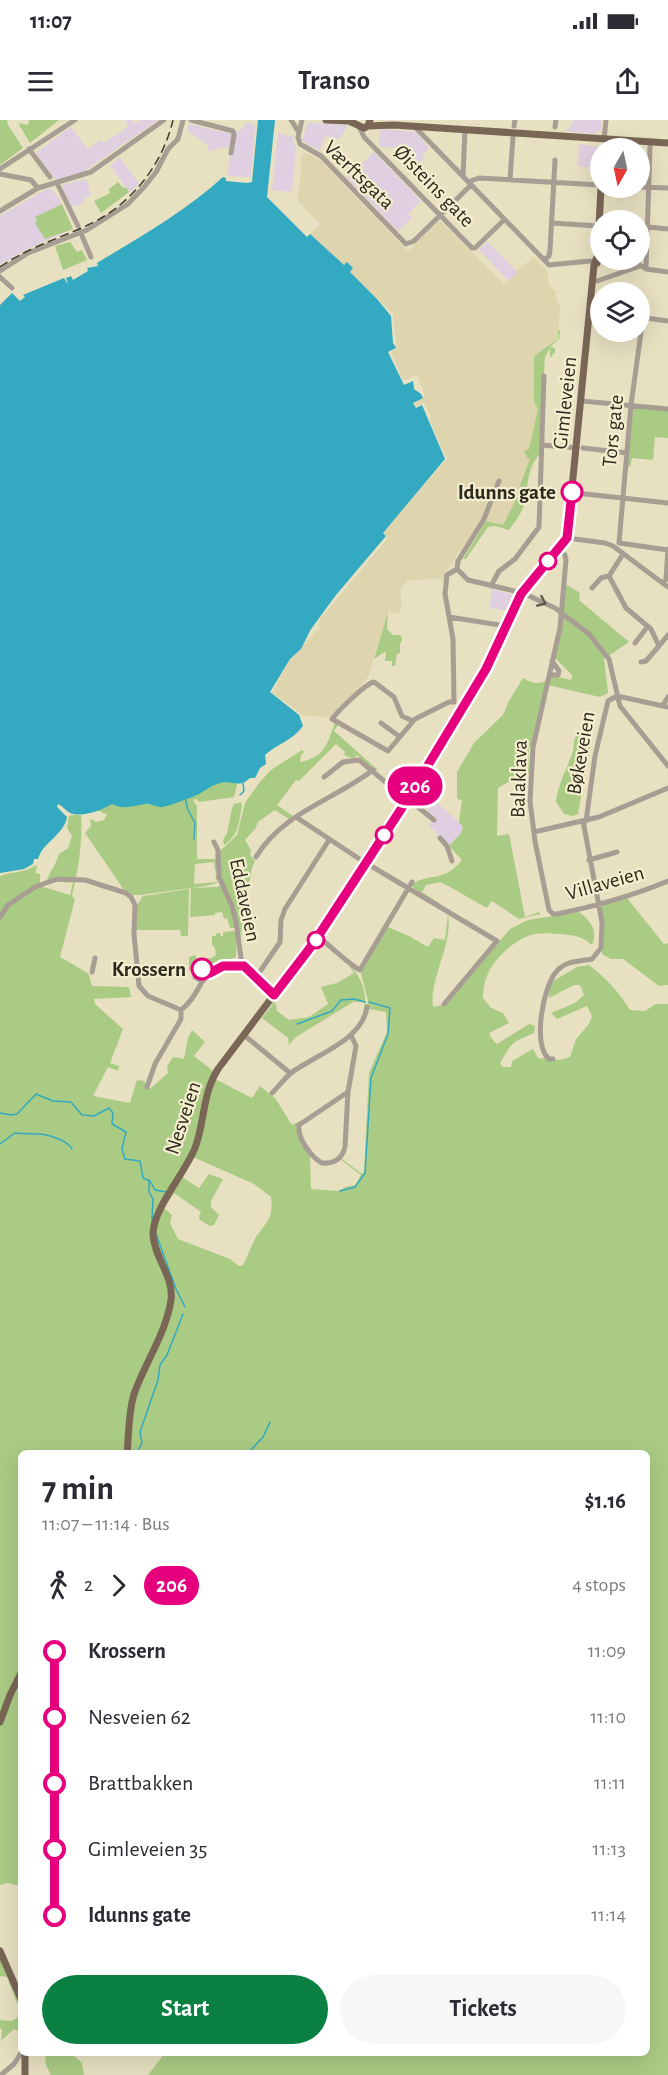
<!DOCTYPE html>
<meta charset="utf-8">
<style>
:root{--surface:#fff;--page:#f7f7f7;--text:#2b2b33;--muted:#7c7c81;--accent:#0b8043}
body{margin:0;font-family:"Alegreya Sans",sans-serif;background:var(--page);color:var(--text);height:100vh;display:flex;flex-direction:column;font-size:22px;white-space:nowrap}
*{box-sizing:border-box;margin:0}
p{font-size:20px;color:var(--muted)}
.icon{flex:none;width:33px;height:33px;fill:none;stroke:currentColor;stroke-width:2;stroke-linecap:round;stroke-linejoin:round}
.map{position:relative;flex:1;overflow:hidden}
.drawer{position:absolute;left:18px;top:1330px;width:632px;height:606px;display:flex;flex-direction:column;background:var(--surface);border-radius:9px;box-shadow:0 6px 24px #0002}
.drawer>*{flex:none}
.badge{padding:0 12px;border-radius:20px;font-size:21px;line-height:39px}
.needle{width:39px;rotate:189deg}
.controls{position:absolute;left:590px;top:18px;display:grid;gap:12px}
.controls a{display:grid;place-items:center;width:60px;height:60px;border-radius:50%;background:var(--surface);box-shadow:0 6px 24px #0002;font-size:30px}
.map>.badge{position:absolute;translate:-50% -50%;box-shadow:0 0 0 3px #fff}
.legs{display:flex;align-items:center;gap:9px;height:66px;padding:0 24px;font-size:20px}
.legs p{margin-inline-start:auto}
.head{display:flex;align-items:center;justify-content:space-between;height:102px;padding:0 24px}
h1{font-size:33px;font-weight:700;line-height:45px}
.cta{display:flex;gap:12px;margin-top:auto;padding:12px 24px}
.cta a{flex:1;height:69px;border-radius:36px;background:var(--accent);color:#fff;font-size:24px;font-weight:700;line-height:69px;text-align:center}
.cta a+a{background:var(--page);color:var(--text)}
ul{padding:0 24px;list-style:none}
li{display:flex;align-items:center;gap:21px;height:66px;font-size:22px}
li i{display:grid;place-items:center;width:9px;height:100%;margin:0 8px;background:currentColor}
li i::after{content:'';width:15px;height:15px;margin:-8px;border:4px solid;border-radius:50%;background:var(--surface)}
li p{margin-inline-start:auto}
li:first-child i{background:linear-gradient(#0000 50%,currentColor 0)}
li:last-child i{background:linear-gradient(currentColor 50%,#0000 0)}
.status{display:flex;justify-content:space-between;align-items:center;height:42px;padding:0 30px;background:var(--surface);direction:ltr}
.status svg{height:16px;fill:currentColor}
header{display:flex;justify-content:space-between;align-items:center;height:78px;padding:0 24px;background:var(--surface);font-size:27px;font-weight:700}
.map>svg:first-child{display:block}
.commercial{fill:#e0cfe1}
.built{fill:#ded5af}
.green{fill:#aacb84;fill-rule:evenodd}
.water{fill:#33aac1}
.lines{fill:none;stroke-linecap:round;stroke-linejoin:round}
.stream{stroke:#33aac1;stroke-width:1.5}
.minor{stroke:#a89d93;stroke-width:5}
.major{stroke:#796655;stroke-width:7}
.rail{stroke:#403d2f;stroke-width:1.5;stroke-dasharray:9 4.5;stroke-linecap:butt}
.oneway{stroke:#5e574d}
.line-1-casing{stroke:#fff;stroke-width:14}
.line-1{stroke:#e6007e;stroke-width:9}
.stop-1-dot{fill:#fff;stroke:#e6007e;stroke-width:3}
.labels{text-anchor:middle;dominant-baseline:central;stroke-width:4.5;stroke-linejoin:round;paint-order:stroke}
.street-label{font-size:21px;fill:#2c291e;stroke:#f4edce}
.stop-label{font-size:21px;font-weight:bold;fill:#2c291e;stroke:#f4edce;text-anchor:end}
</style>
<div class="status"><b>11:07</b><svg viewBox="0 0 49 12"><path d="M0 12V9h3v3zM5 12V6h3v6zM10 12V3h3v9zM15 12V0h3v12zM26 1h20v11H26zM47 4h2v5h-2z"/></svg></div>
<header><svg class="icon" aria-label="menu" viewBox="0 0 24 24"><path d="M4 6h16M4 12h16M4 18h16"/></svg>Transo<svg class="icon" aria-label="share" viewBox="0 0 24 24"><path d="M12 15V3M7 8l5-5 5 5M5 13v7h14v-7"/></svg></header>
<div class="map">
<svg width="668" height="1955" viewBox="0 0 668 1955">
<rect width="100%" height="100%" fill="#e7e0c1"/>
<path class="commercial" d="M128 0H131L134 4 140 0H158L83 52 56 60 36 33 71 7 88 29 101 20 104 23 127 8 128 6 125 2Z
M573 0H602L601 10 593 14 566 11 572 4Z
M248 2 255 6 251 57 228 56 229 36 232 35 235 11H239Z
M307 3 335 4 348 5 340 19 325 16 320 31 302 21Z
M189 4 231 14 232 16 229 28 220 27 211 31H207L208 25 187 11Z
M380 9 415 12 429 28 423 35 424 37 416 46 399 28 379 27Z
M278 13 290 16 293 15V22L296 27 292 72 272 70Z
M579 24 599 27V48L578 46Z
M374 32 421 81 408 94 412 98 398 111 347 58Z
M120 38 139 63 130 73 110 45Z
M86 59 91 76 83 78 84 83 71 87 62 65Z
M51 69 58 77 73 109 27 129 0 145V96L45 70Z
M488 122 518 153 509 161 479 130Z
M492 469 514 475 509 491 489 488Z
M434 680 463 706 461 713 449 726 429 705 435 698 427 691Z"/>
<path class="built" d="M305 33 319 39 408 131 439 100 504 164 517 153 516 151 534 137 547 150 549 165 557 173 555 175 560 187 558 219 534 236 542 255 539 334 529 356 526 375 522 391 510 408 489 401 479 404 445 453 444 461 436 458 407 461 400 471 402 482 399 494 388 492 368 557 346 583 328 598 303 595 272 573 290 540 319 508 320 499 388 418 383 413 447 339 429 299 431 296 424 283 416 286 414 283 425 276 417 255 404 261 391 233 396 225 393 194 310 114 320 104 299 82 297 75 299 72 302 35Z"/>
<path class="green" d="M0 0H7L8 5 23 28 0 45Z
M29 0H59L30 23 18 3 28 5Z
M118 62 123 68 126 67 129 72 101 93 94 81 110 73 109 69Z
M62 84 73 109 45 119 35 103 37 101 35 97Z
M70 122 77 132 82 130 87 140 63 150 55 126Z
M558 210H560L559 219 550 227 555 228V233H553L552 237 550 236V228L545 237 539 335C525 348 529 373 522 390 519 397 513 404 509 410L496 406 488 407 466 439H463L486 401 503 405 517 378 523 371 520 365 530 339 527 338 524 331 529 329 538 289 534 282V236L558 219Z
M633 288 668 290V318L655 317 653 340 632 338 630 347 627 346Z
M563 463 580 473 579 480 629 522 604 539 608 573 600 577 547 565 532 627 529 628V654H522L498 668 497 716 509 714 525 797 539 792 540 794 519 799 492 781 487 788 441 762 426 765 422 772 439 783 438 784 411 766C420 756 435 759 447 753 453 750 458 745 462 740L449 726 461 713 463 707 459 702 462 680 457 679V652L474 623 503 595 509 581 523 558C534 565 543 565 553 556L571 560 572 555 555 538Z
M388 492 387 509 393 515H401L402 520 400 524V533L397 534 395 546H392V541H385L386 531 374 539Z
M335 603 338 605 334 611 378 650H375L357 635 354 639 344 635 345 632 336 624 299 661 296 660 277 685 293 696 289 699 275 690 258 702 255 709 245 720 251 730 250 735 255 741C248 753 252 770 242 782L246 802 241 811 240 826 238 802 220 759V731L237 715 245 683 259 663 271 650 302 630 304 632 301 635 300 642C326 637 327 623 335 603Z
M577 615 585 616 591 622 578 694 573 696 564 694 556 682C558 664 566 651 572 634 575 627 572 621 577 615Z
M238 661 234 677 199 682 196 679 193 680 197 686V739H215V730L217 749 215 751 214 742 195 744 194 764 217 762 215 756 218 757 217 763 206 766 140 775H133L124 770 85 713 91 706 90 699 97 702 104 700 107 694 102 693 101 691 70 693 59 684 86 676Z
M241 682 242 685C239 701 239 716 224 725L223 720 227 713 232 688 234 684Z
M73 695H81C83 722 78 750 72 776L75 779 60 837 86 852 89 855 92 866 129 867 131 877 94 879 95 884 123 909 110 943 119 946 118 951 108 947 93 976 130 983 137 960 145 961V967L151 968 168 953 167 946 173 937 184 939 188 918 192 910 205 922 194 936 213 951 215 959 252 978 260 966 275 978 292 1005 302 1000 296 1008 310 1036 311 1069 339 1071 345 1067 355 1065 361 1055 341 1040 342 1039 362 1054 364 1052 369 953 387 912 386 892 369 889 365 902 368 881 361 853 388 807 409 816 428 827 434 818 445 820 448 794C453 825 429 859 433 887L446 884 510 809 528 800 579 792C591 801 598 810 592 825 581 815 572 815 558 814 551 813 542 813 535 814 517 817 493 839 487 856 484 863 483 870 483 878L491 888 503 893 509 903 489 913 492 919 497 924 529 904 535 906 534 913C512 923 512 921 500 944L503 947H511L512 941 533 929 538 938 560 940 570 937 576 919 589 904 592 896 587 886 557 899 551 893 575 883 584 875 580 865H574L549 878 550 863 577 847 589 845C606 858 619 872 630 890L645 891 656 884H668V1955H148L164 1934H646V1334H21V1766L8 1763 0 1765V756C13 751 25 753 36 745L37 747 35 753 40 754V766L70 775 73 762 66 763 61 761 52 763 47 760C50 751 56 745 59 734L68 728 72 716 67 708 69 696ZM193 1037 254 1064 271 1077C274 1098 266 1102 256 1117 251 1126 248 1136 243 1145L239 1146 230 1139 178 1119 170 1103 172 1095 164 1088 174 1073 201 1092 199 1096 200 1100 210 1106 214 1105 219 1095 211 1087V1081L223 1059 209 1054 199 1068 182 1057Z
M221 765 229 780 235 808H230L227 798 224 799 222 792 215 793V795L190 797 191 768 217 767Z
M189 769 188 816H181L180 810H135L137 785 143 776Z
M626 777 664 824 668 823V865L659 866 623 839H611L602 834 601 785Z
M234 811 237 814 236 837 228 840 227 844 212 849C200 843 199 843 189 851V837L195 835 197 839 212 838 216 835 215 828 212 825V816H215L217 813H220L221 816H223V812Z
M345 840C361 856 367 869 365 892L364 882H353L296 917 289 925 288 918 262 898 275 881 277 891 289 900 309 897 328 884 321 867 337 863 354 853Z
M0 1834 21 1884V1912L14 1909 1 1921 2 1910 0 1908V1900L11 1901 17 1898 20 1891 7 1857 0 1856Z
M45 1934H72L82 1943 84 1955H51L46 1945Z"/>
<path class="water" d="M258 0H275L267 77 307 117 310 114 344 145 347 142 353 148 350 152 377 179 391 196 393 223 396 228 388 232 404 265 413 261 414 269 421 274 423 278 413 283 416 288 422 285 445 339 383 413 386 416 336 475 311 509 301 529 290 539 270 572 299 595 303 606C293 620 277 624 265 635L266 644 260 648 255 658H250C238 669 234 660 220 663 212 665 206 670 199 674 190 678 172 685 163 687 157 688 151 683 145 684 133 686 124 690 112 684 102 690 82 698 70 693 66 691 63 686 58 684L57 687 67 697C64 715 43 722 38 739H34L33 744 24 749 0 753V185L12 173 20 181 25 177 23 175 64 158 68 164 66 158 71 156 73 160 88 151 87 148 98 146 97 143C140 117 186 91 223 57L226 58V61L247 63 252 62Z"/>
<g class="lines">
<path class="stream" d="M240 675 244 671 243 663
M185 678 188 690 195 703 194 719
M297 904 332 891 341 880 354 879 365 882
M0 993 11 995 17 994 36 974 53 981 71 982 82 995 94 996 109 988 113 993 112 1004 126 1012 122 1029 125 1039 140 1041 143 1058 150 1061 155 1070 166 1072
M0 1024 15 1013C34 1015 41 1011 61 1020 66 1023 69 1024 72 1029
M149 1061V1072L153 1079 152 1100
M340 1071 355 1067 365 1053 371 958 388 914 390 888 369 882
M156 1114 176 1169 185 1187
M136 1334 142 1323 140 1312 158 1260 160 1245 167 1235 183 1194
M247 1334 263 1317 270 1302"/>
<path class="minor" d="M191 0 233 11 234 15 231 33
M291 0 298 11
M302 0 298 17 300 24 321 36 406 124 414 121 471 65
M359 6 364 17 472 128H475L504 100
M414 6 549 145 590 141
M514 6 515 0
M555 7 556 0
M604 20 606 0
M29 29 50 57
M0 49 75 0
M0 54 31 60 38 68
M463 56 465 10
M510 60 513 17
M468 62 479 58 600 65
M57 63 78 106
M639 67 668 68
M0 91 38 68 91 52 164 0
M552 103 598 106
M648 107 668 109
M80 111 91 137
M544 140 549 136 550 130 555 40
M632 140 646 149 668 152
M646 149 650 26
M0 151 28 133 87 110 128 84 145 66 156 52 168 29 178 19 183 0
M0 157 12 168
M597 161 640 146
M590 190 600 192
M639 197 668 201
M643 198 631 285 619 423 668 430
M582 281 668 289
M542 325 577 328
M583 328 627 333
M576 373 668 383
M567 418 605 423 613 426 668 467
M558 429 565 435 566 440 560 508 533 627 530 681 535 721 549 790 553 794H557C596 786 632 776 668 761
M623 434 609 456 626 488 651 509 659 526 668 515
M457 449 468 460 523 473 555 488 589 514 609 539 620 586 668 646
M457 449 458 441 484 399 499 361
M663 463 666 459 668 429
M491 466 499 451 515 439 539 407 544 256
M592 468 601 458 609 456
M449 497 506 506
M635 523 648 506
M641 542 646 541 659 526
M550 555H558L559 551 552 541
M454 582 453 519 445 474 447 455 457 449
M663 585 668 577
M413 601 402 596 394 577 374 562C365 564 338 591 332 599L388 631 415 599 449 582H454
M381 603 400 617
M324 657 343 642 359 640 407 680
M408 679 434 700
M296 697 361 740 497 821 444 884
M586 701 595 636 608 581 617 576 668 587
M534 712 599 697 668 668
M440 718 447 726 452 741
M214 722 218 730 219 757 232 786 236 802 242 845
M256 737C282 693 334 680 373 650
M589 740 617 732
M0 797 8 785 35 767 57 759 85 760 126 773 131 777 135 785 134 814 139 866 148 876 181 890
M318 816C326 823 354 848 360 850L412 762
M92 852 95 838
M257 856 280 822 281 800 285 789 329 720
M201 861 195 857V850L201 848 210 853
M244 915 290 953
M553 939H549C532 926 543 865 557 851 565 841 580 841 592 839L601 828 602 802 583 701
M147 967 155 944 181 899V890C206 872 196 840 245 846L274 875
M348 972 299 1005C297 1018 311 1037 322 1043 334 1044 342 1039 345 1027L348 972 356 926 351 915
M272 973C278 967 284 959 291 953 316 934 362 921 367 887
M1 1955 14 1944 21 1933"/>
<path class="major" d="M326 0 349 1 364 8 368 6 370 0
M368 6 394 5 668 23
M597 143 601 68
M467 579 491 538 521 474 567 418 594 145 596 139
M127 1334C129 1314 128 1294 134 1274 145 1243 166 1213 171 1180 174 1156 154 1138 153 1114 153 1089 185 1053 195 1028 205 1002 202 974 218 949L313 823 407 680 457 597 467 584 469 578
M0 1602 10 1575 21 1553
M0 1831 21 1879
M25 1955V1934"/>
<path class="rail" d="M0 147C27 128 58 119 88 105 131 85 162 46 173 0"/>
</g>
<defs><path id="oneway-chevron" d="M-2-3.5L2.5 0L-2 3.5" fill="none" stroke-width="1.6" stroke-linecap="round" stroke-linejoin="round" transform="scale(1.5)"/></defs>
<use class="oneway" href="#oneway-chevron" transform="translate(542 482) rotate(24)"/>
<g class="lines">
<defs>
<path id="line-1" d="M202 849 210 853 223 846H244L274 875 313 824 407 680 486 549 521 474 567 418 572 372"/>
</defs>
<use href="#line-1" class="line-1-casing"/>
<use href="#line-1" class="line-1"/>
</g>
<g class="stop-1-dot">
<circle cx="572" cy="372" r="10"/>
<circle cx="548" cy="441" r="8"/>
<circle cx="384" cy="715" r="8"/>
<circle cx="316" cy="820" r="8"/>
<circle cx="202" cy="849" r="10"/>
</g>
<g class="labels">
<g class="street-label">
<text transform="translate(359 55) rotate(44)">Værftsgata</text>
<text transform="translate(434 66) rotate(46)">Øisteins gate</text>
<text transform="translate(565 283) rotate(-84)">Gimleveien</text>
<text transform="translate(613 311) rotate(-84)">Tors gate</text>
<text transform="translate(581 633) rotate(-80)">Bøkeveien</text>
<text transform="translate(519 659) rotate(-88)">Balaklava</text>
<text transform="translate(605 763) rotate(-16)">Villaveien</text>
<text transform="translate(245 780) rotate(78)">Eddaveien</text>
<text transform="translate(183 998) rotate(-72)">Nesveien</text>
</g>
<g class="stop-label">
<text x="556" y="372">Idunns gate</text>
<text x="186" y="849">Krossern</text>
</g>
</g>
</svg>
<div class="controls">
<a><svg class="needle" viewBox="-14 -14 28 28"><path d="M0-13l5 13h-10z" fill="#e53935"/><path d="M0 13l5-13h-10z" fill="#7c7c81"/></svg></a>
<a><svg class="icon" aria-label="locate" viewBox="0 0 24 24"><circle cx="12" cy="12" r="6"/><path d="M12 2v4M12 18v4M2 12h4M18 12h4"/></svg></a>
<a><svg class="icon" aria-label="layers" viewBox="0 0 24 24"><path d="M12 4l9 5-9 5-9-5zM3 14l9 5 9-5"/></svg></a>
</div>
<b class="badge" style="left:415px;top:666px;background:#e6007e;color:#fff">206</b>
<section class="drawer">
<div class="head"><div><h1>7 min</h1><p>11:07 – 11:14 · Bus</p></div><b>$1.16</b></div>
<div class="legs"><svg class="icon" aria-label="walk" viewBox="0 0 24 24"><circle cx="13" cy="4" r="2"/><path d="M13 8l-2 6 4 7M11 14l-3 7M7 12l3-4h3l4 4"/></svg>2<svg class="icon" aria-label="forward" viewBox="0 0 24 24"><path d="M9 5l7 7-7 7"/></svg><b class="badge" style="background:#e6007e;color:#fff">206</b><p>4 stops</p></div>
<ul>
<li><i style="color:#e6007e"></i><b>Krossern</b><p>11:09</p></li>
<li><i style="color:#e6007e"></i><span>Nesveien 62</span><p>11:10</p></li>
<li><i style="color:#e6007e"></i><span>Brattbakken</span><p>11:11</p></li>
<li><i style="color:#e6007e"></i><span>Gimleveien 35</span><p>11:13</p></li>
<li><i style="color:#e6007e"></i><b>Idunns gate</b><p>11:14</p></li>
</ul>
<div class="cta"><a>Start</a><a>Tickets</a></div>
</section>
</div>
